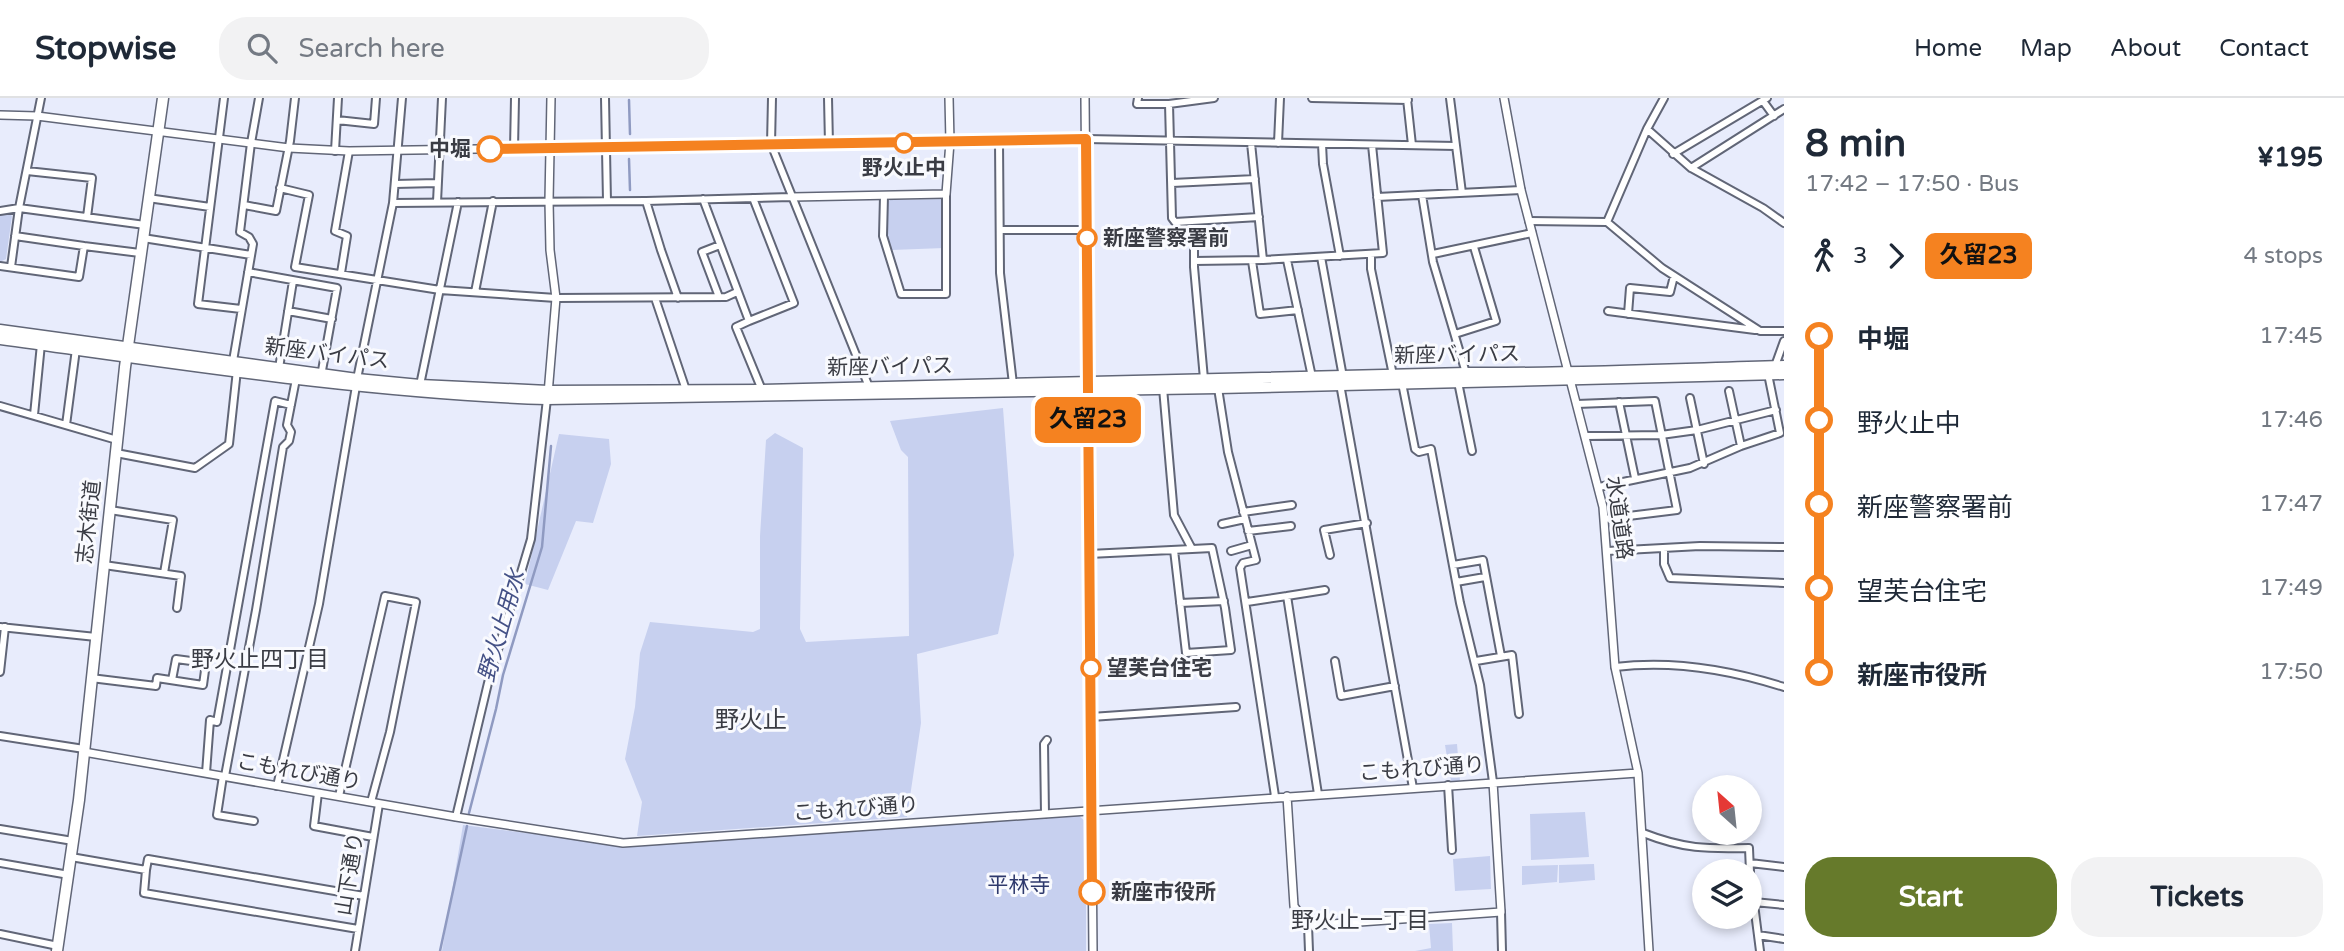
<!DOCTYPE html>
<meta charset="utf-8">
<style>
:root{--surface:#fff;--page:#f2f2f3;--text:#1f2937;--muted:#747a83;--line:#e0e1e3;--accent:#667a2b}
body{margin:0;font-family:"Varela Round","Noto Sans JP",sans-serif;background:var(--page);color:var(--text);height:100vh;display:flex;flex-direction:column;font-size:26px;white-space:nowrap}
*{box-sizing:border-box;margin:0}
p{font-size:23px;color:var(--muted)}
.icon{flex:none;width:38px;height:38px;fill:none;stroke:currentColor;stroke-width:2;stroke-linecap:round;stroke-linejoin:round}
.map{position:relative;flex:1;overflow:hidden}
.panel{display:flex;flex-direction:column;background:var(--surface);width:560px}
.panel>*{flex:none}
.badge{padding:0 14px;border-radius:10px;font-size:24px;line-height:46px}
.needle{width:46px;rotate:333deg}
.controls{position:absolute;left:1692px;top:677px;display:grid;gap:14px}
.controls a{display:grid;place-items:center;width:70px;height:70px;border-radius:50%;background:var(--surface);box-shadow:0 4px 10px #0003;font-size:35px}
.map>.badge{position:absolute;translate:-50% -50%;box-shadow:0 0 0 4px #fff}
.legs{display:flex;align-items:center;gap:10px;height:77px;padding:0 21px;font-size:23px}
.legs p{margin-inline-start:auto}
.summary{display:flex;align-items:center;justify-content:space-between;height:119px;padding:0 21px}
h1{font-size:38px;font-weight:700;line-height:52px}
.button{display:flex;gap:14px;margin-top:auto;padding:14px 21px}
.button a{flex:1;height:80px;border-radius:28px;background:var(--accent);color:#fff;font-size:28px;font-weight:700;line-height:80px;text-align:center}
.button a+a{background:var(--page);color:var(--text)}
ul{padding:0 21px;list-style:none}
li{display:flex;align-items:center;gap:24px;height:84px;font-size:26px}
li i{display:grid;place-items:center;width:10px;height:100%;margin:0 9px;background:currentColor}
li i::after{content:'';width:18px;height:18px;margin:-9px;border:5px solid;border-radius:50%;background:var(--surface)}
li p{margin-inline-start:auto}
li:first-child i{background:linear-gradient(#0000 50%,currentColor 0)}
li:last-child i{background:linear-gradient(currentColor 50%,#0000 0)}
header{display:flex;align-items:center;gap:42px;box-sizing:border-box;height:98px;padding:0 35px;background:var(--surface);border-bottom:2px solid var(--line)}
header strong{font-size:33px}
nav{display:flex;gap:38px;margin-inline-start:auto;font-size:24px}
.search{width:490px;height:63px;background:var(--page);display:flex;align-items:center;gap:18px;box-sizing:border-box;padding:0 24px;border-radius:28px;color:var(--muted);font-size:26px}
main{display:flex;flex:1;min-height:0}
.map>svg:first-child{display:block}
.green{fill:#c7d0ef}
.lines{fill:none;stroke-linecap:round;stroke-linejoin:round}
.stream{stroke:#8f9ac1;stroke-width:2.5}
.minor-casing{stroke:#616677;stroke-width:10}
.tertiary-casing{stroke:#616677;stroke-width:10}
.primary-casing{stroke:#616677;stroke-width:13}
.trunk-casing{stroke:#616677;stroke-width:13}
.minor{stroke:#fff;stroke-width:6}
.tertiary{stroke:#fff;stroke-width:7}
.primary{stroke:#fff;stroke-width:10}
.trunk{stroke:#fff;stroke-width:10}
.line-1-casing{stroke:#fff;stroke-width:16}
.line-1{stroke:#f58220;stroke-width:10}
.stop-1-dot{fill:#fff;stroke:#f58220;stroke-width:3.5}
.labels{text-anchor:middle;dominant-baseline:central;stroke-width:6;stroke-linejoin:round;paint-order:stroke}
.stop-label{font-size:21px;font-weight:bold;fill:#3a3c44;stroke:#f9fafe;text-anchor:start}
.street-label{font-size:21px;fill:#3a3c44;stroke:#f9fafe}
.park-label{font-size:21px;fill:#2e396c;stroke:#f9fafe}
.water-label{font-size:23px;font-style:italic;fill:#445186;stroke:#f9fafe}
.neighbourhood-label{font-size:23px;fill:#3a3c44;stroke:#f9fafe}
.quarter-label{font-size:24px;fill:#3a3c44;stroke:#f9fafe}
</style>
<header>
<strong>Stopwise</strong>
<div class="search"><svg class="icon" aria-label="search" viewBox="0 0 24 24"><circle cx="10" cy="10" r="6"/><path d="M15 15l6 6"/></svg>Search here</div>
<nav><a>Home</a><a>Map</a><a>About</a><a>Contact</a></nav>
</header>
<main>
<div class="map">
<svg width="1784" height="853" viewBox="0 0 1784 853">
<rect width="100%" height="100%" fill="#e8ecfc"/>
<path class="green" d="M941 101 944 104V150L892 152 886 137 888 104 890 102Z
M9 116 12 118 6 161 0 164V117Z
M1003 310 1014 457 998 536 917 556 921 625 907 719 637 738 642 704 625 661 635 609 640 555 650 524 753 534 760 531V438L766 342 775 335 803 350 800 531 806 544 909 538 908 359 901 352 890 323Z
M559 336 609 341 611 366 593 425 576 423 548 492 525 486Z
M1457 646 1460 683H1451L1445 647Z
M1585 714 1589 759 1531 762 1530 716Z
M1078 717 1086 724V853H442L463 727 631 748 815 733Z
M1490 758 1491 791 1455 793 1453 761Z
M1594 766 1595 782 1559 785V767Z
M1558 767 1557 784 1522 787V768Z
M1452 825 1453 853H1415L1431 850 1429 826Z"/>
<g class="lines">
<path class="stream" d="M629 2 630 36
M629 61 630 92
M469 715 496 611 503 577 542 449 551 348
M440 853 467 728"/>
<defs>
<path id="minor" d="M224 0 198 206 241 211
M605 0 607 103
M772 0 771 46 869 289
M828 0 829 46
M1138 0 1137 6H1169L1172 120 1175 124 1259 119
M1312 0 1408 2
M1450 0 1462 95
M1407 1 1412 47
M1763 3 1774 18
M1169 6 1214 0
M337 22 374 26 376 0
M1647 31 1691 70 1763 110 1784 125
M1086 41 1456 48
M999 43 1000 175 1013 286
M1251 45 1263 162 1383 155 1372 47
M1278 45 1280 0
M1322 46 1323 66 1340 158
M514 51 515 0
M335 53 338 0
M1673 56 1767 0
M1691 70 1784 11
M27 73 92 80 87 119
M1172 85 1255 81
M395 86 437 85
M280 90 309 97 295 169 440 192 556 200 726 199 737 194
M1422 97 1433 164 1466 275
M884 98 883 138 901 196H946V96
M1377 99 1521 92
M148 100 210 109
M703 101 749 223 736 229 762 292
M646 103 661 152 678 200
M437 104 442 0
M393 105 646 103 792 99
M244 107 276 113 290 43 295 0
M0 113 19 110 145 127
M1529 123 1607 124 1662 170 1760 233H1784
M1607 124 1647 31 1664 0
M1000 132H1087
M15 138 84 148
M1194 139V169L1204 281
M143 140 251 157
M1371 156V171L1393 277
M1433 156 1532 135
M1321 159 1343 279
M1287 162 1312 279
M1194 163 1263 162
M1252 163 1260 216 1298 212
M0 168 79 179 84 148 140 155
M11 169 19 110 41 0
M248 174 337 190 321 278
M341 175 347 138 335 133 349 53
M475 194 493 103
M719 199 702 154 720 147
M655 200 686 292
M288 213 332 221
M1608 213 1755 232
M1628 216 1630 190 1670 194 1674 178
M749 223 794 205 753 100
M1455 236 1496 223 1474 149
M233 263 253 146 249 139 240 134 251 45 259 0
M1775 268 1784 243
M279 270 293 183
M357 281 393 105 402 0
M1458 284 1472 353
M1402 285 1415 351 1419 354 1431 351 1460 505 1480 587 1493 684
M1340 286 1413 690
M420 287 458 104
M1218 290 1228 354 1256 462 1243 465 1240 470 1275 698
M1729 293 1741 348
M1690 300 1704 366
M1619 304 1635 380
M1577 306 1655 303 1677 412 1604 421
M0 308 117 342
M34 317 41 246
M66 327 76 251
M1586 338 1661 337 1697 332 1776 312
M116 355 195 370 229 346 237 272
M1599 389 1690 370 1741 348 1780 335 1768 276
M110 412 173 422 164 475
M1243 414 1292 407
M1222 426 1245 421
M1248 433 1291 428
M1664 450V466L1670 480 1784 485
M1174 452 1186 555 1231 552 1225 510 1212 450 1192 451
M1231 453 1252 447
M1607 453 1700 448 1784 449
M1089 456 1192 451 1174 417 1163 290
M1330 457 1324 432 1367 425
M104 467 181 478 177 510
M1453 467 1483 462 1501 558
M1456 484 1485 479
M1247 504 1287 498
M1180 505 1224 503
M0 529 96 539
M1335 563 1341 598 1395 588
M1476 563 1512 557 1519 616
M1615 569C1671 562 1731 572 1784 589
M0 574 5 529
M91 580 156 588 157 580 203 587 206 565 176 561 172 582
M1091 619 1236 609
M0 638 84 651
M206 675 210 622 217 624 275 303 291 307
M223 678 217 717 254 723
M225 678 256 512 283 349 289 343 291 334 287 327 296 281
M1448 687 1452 752
M277 688 319 506 356 288
M318 695 314 728 373 739
M1318 696 1287 498 1325 492
M339 698 385 498 416 504 390 634 371 704
M1045 716 1044 646 1047 642
M456 719 488 585 531 441 547 301
M0 731 73 743
M1643 735C1684 751 1706 751 1749 750L1750 774
M71 759 146 772 148 761 364 798
M0 765 69 777
M1750 765 1784 769
M146 772 144 795 358 831
M1750 775 1760 853
M1754 804 1784 807
M1501 814 1502 853
M1308 827 1309 853
M0 836 58 848
M1758 837 1784 841
M355 853 379 706"/>
<path id="tertiary" d="M1085 0 1093 853
M1504 0 1521 92 1603 409 1615 569 1638 675 1649 853
M0 17 37 18 289 50 349 53 1086 41
M792 99 946 96 950 44 949 0
M548 296 556 200 550 152 549 103 551 0
M84 654 456 719 623 745 1638 675
M1287 698 1294 808 1308 827H1317L1501 814 1493 684"/>
<path id="primary" d="M57 853 79 702 125 269 163 0"/>
<path id="trunk" d="M0 232 357 281 420 287 548 293 762 292 1466 275C1572 276 1678 271 1784 268
M0 241C182 266 364 295 547 301L1218 290 1784 276"/>
</defs>
<use href="#minor" class="minor-casing"/>
<use href="#tertiary" class="tertiary-casing"/>
<use href="#primary" class="primary-casing"/>
<use href="#trunk" class="trunk-casing"/>
<use href="#minor" class="minor"/>
<use href="#tertiary" class="tertiary"/>
<use href="#primary" class="primary"/>
<use href="#trunk" class="trunk"/>
</g>
<g class="lines">
<defs>
<path id="line-1" d="M490 51 1086 41 1092 794"/>
</defs>
<use href="#line-1" class="line-1-casing"/>
<use href="#line-1" class="line-1"/>
</g>
<g class="stop-1-dot">
<circle cx="904" cy="45" r="9"/>
<circle cx="490" cy="51" r="12"/>
<circle cx="1087" cy="140" r="9"/>
<circle cx="1091" cy="570" r="9"/>
<circle cx="1092" cy="794" r="12"/>
</g>
<g class="labels">
<g class="stop-label">
<text x="471" y="51" text-anchor="end">中堀</text>
<text x="904" y="70" text-anchor="middle">野火止中</text>
<text x="1103" y="140">新座警察署前</text>
<text x="1107" y="570">望芙台住宅</text>
<text x="1111" y="794">新座市役所</text>
</g>
<g class="street-label">
<text transform="translate(327 256) rotate(7)">新座バイパス</text>
<text transform="translate(1457 257) rotate(-1)">新座バイパス</text>
<text transform="translate(890 269) rotate(-1)">新座バイパス</text>
<text transform="translate(1619 420) rotate(82)">水道道路</text>
<text transform="translate(89 424) rotate(-84)">志木街道</text>
<text transform="translate(1422 671) rotate(-4)">こもれび通り</text>
<text transform="translate(299 674) rotate(10)">こもれび通り</text>
<text transform="translate(856 711) rotate(-4)">こもれび通り</text>
<text transform="translate(350 776) rotate(-81)">山下通り</text>
</g>
<g class="park-label">
<text x="1019" y="787">平林寺</text>
</g>
<g class="water-label">
<text transform="translate(502 528) rotate(-74)">野火止用水</text>
</g>
<g class="neighbourhood-label">
<text x="260" y="562">野火止四丁目</text>
<text x="1360" y="823">野火止一丁目</text>
</g>
<g class="quarter-label">
<text x="751" y="622">野火止</text>
</g>
</g>
</svg>
<div class="controls">
<a><svg class="needle" viewBox="-14 -14 28 28"><path d="M0-13l5 13h-10z" fill="#e53935"/><path d="M0 13l5-13h-10z" fill="#747a83"/></svg></a>
<a><svg class="icon" aria-label="layers" viewBox="0 0 24 24"><path d="M12 4l9 5-9 5-9-5zM3 14l9 5 9-5"/></svg></a>
</div>
<b class="badge" style="left:1088px;top:322px;background:#f58220;color:#111">久留23</b>
</div>
<section class="panel">
<div class="summary"><div><h1>8 min</h1><p>17:42 – 17:50 · Bus</p></div><b>¥195</b></div>
<div class="legs"><svg class="icon" aria-label="walk" viewBox="0 0 24 24"><circle cx="13" cy="4" r="2"/><path d="M13 8l-2 6 4 7M11 14l-3 7M7 12l3-4h3l4 4"/></svg>3<svg class="icon" aria-label="forward" viewBox="0 0 24 24"><path d="M9 5l7 7-7 7"/></svg><b class="badge" style="background:#f58220;color:#111">久留23</b><p>4 stops</p></div>
<ul>
<li><i style="color:#f58220"></i><b>中堀</b><p>17:45</p></li>
<li><i style="color:#f58220"></i><span>野火止中</span><p>17:46</p></li>
<li><i style="color:#f58220"></i><span>新座警察署前</span><p>17:47</p></li>
<li><i style="color:#f58220"></i><span>望芙台住宅</span><p>17:49</p></li>
<li><i style="color:#f58220"></i><b>新座市役所</b><p>17:50</p></li>
</ul>
<div class="button"><a>Start</a><a>Tickets</a></div>
</section>
</main>
